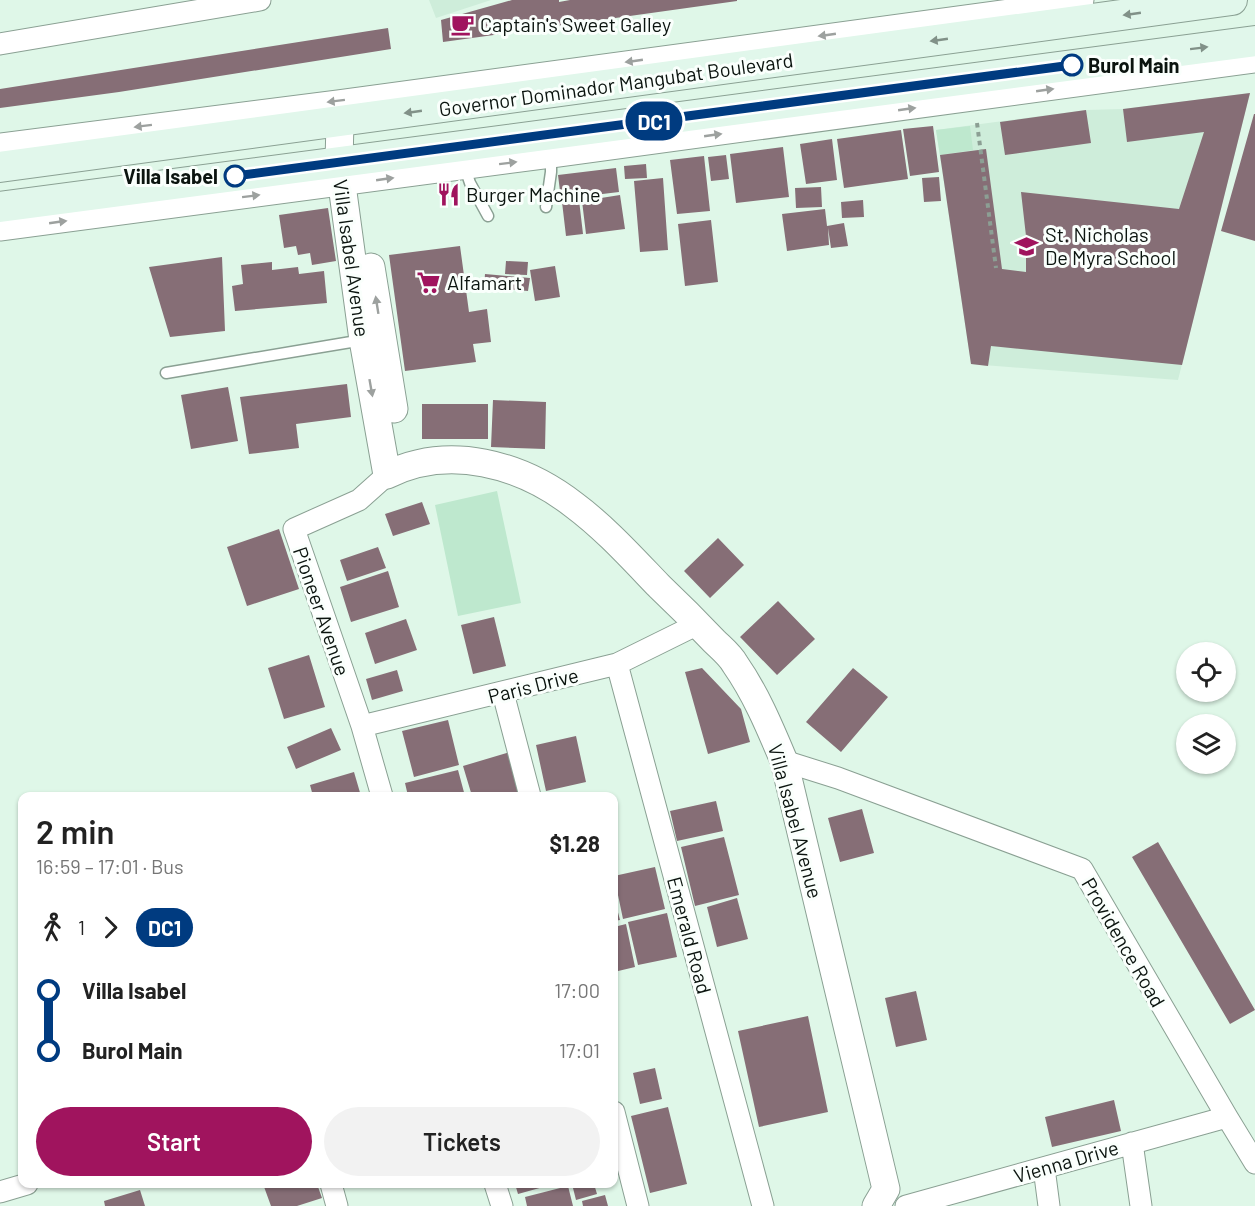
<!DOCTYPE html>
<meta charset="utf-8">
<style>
:root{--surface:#fff;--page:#f2f2f2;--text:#222;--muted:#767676;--accent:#a0145e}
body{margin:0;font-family:Barlow,sans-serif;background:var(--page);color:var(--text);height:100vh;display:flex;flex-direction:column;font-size:22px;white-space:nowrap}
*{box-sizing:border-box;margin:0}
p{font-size:20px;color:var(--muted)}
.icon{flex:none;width:33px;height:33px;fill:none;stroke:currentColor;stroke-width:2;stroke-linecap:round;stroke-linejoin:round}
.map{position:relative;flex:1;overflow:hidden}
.sheet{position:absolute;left:18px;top:792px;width:600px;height:396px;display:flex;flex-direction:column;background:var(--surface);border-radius:12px;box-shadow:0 2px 4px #0004}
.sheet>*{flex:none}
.badge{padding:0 12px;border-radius:20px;font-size:21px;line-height:39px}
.controls{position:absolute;left:1176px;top:642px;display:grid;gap:12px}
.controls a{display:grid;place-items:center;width:60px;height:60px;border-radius:50%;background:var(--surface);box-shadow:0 2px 4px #0004;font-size:30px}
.map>.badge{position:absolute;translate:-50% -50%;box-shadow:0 0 0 3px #fff}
.legs{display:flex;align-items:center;gap:9px;height:66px;padding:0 18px;font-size:20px}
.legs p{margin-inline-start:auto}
.headline{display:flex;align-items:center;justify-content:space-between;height:102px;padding:0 18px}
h1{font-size:33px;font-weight:600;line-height:45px}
.cta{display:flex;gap:12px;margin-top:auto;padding:12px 18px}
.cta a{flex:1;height:69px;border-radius:36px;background:var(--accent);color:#fff;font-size:24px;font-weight:600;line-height:69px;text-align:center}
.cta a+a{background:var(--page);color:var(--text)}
ul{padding:0 18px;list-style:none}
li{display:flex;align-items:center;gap:21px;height:60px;font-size:22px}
li i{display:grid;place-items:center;width:9px;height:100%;margin:0 8px;background:currentColor}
li i::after{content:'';width:15px;height:15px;margin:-8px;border:4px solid;border-radius:50%;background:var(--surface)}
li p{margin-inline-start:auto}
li:first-child i{background:linear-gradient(#0000 50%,currentColor 0)}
li:last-child i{background:linear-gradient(currentColor 50%,#0000 0)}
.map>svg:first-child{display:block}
.built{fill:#ceedda}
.green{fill:#bee8ce}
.building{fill:#866e76}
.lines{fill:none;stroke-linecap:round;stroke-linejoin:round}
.service-casing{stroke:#8aa093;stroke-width:13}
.minor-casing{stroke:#8aa093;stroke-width:23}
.tertiary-casing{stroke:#8aa093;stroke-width:29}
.secondary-casing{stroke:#8aa093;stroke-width:32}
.path{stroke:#8c9f94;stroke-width:4;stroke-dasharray:4.5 4.5;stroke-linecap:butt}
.service{stroke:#fff;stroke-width:10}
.minor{stroke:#fff;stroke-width:21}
.tertiary{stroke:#fff;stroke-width:27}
.secondary{stroke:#e1f7eb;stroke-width:30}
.oneway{fill:#819188}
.oneway2{fill:#9da19f}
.line-1-casing{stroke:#fff;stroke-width:14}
.line-1{stroke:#003b80;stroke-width:9}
.stop-1-dot{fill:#fff;stroke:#003b80;stroke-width:3}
.labels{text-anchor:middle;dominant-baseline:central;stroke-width:6;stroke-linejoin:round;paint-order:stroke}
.poi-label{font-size:20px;fill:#0b140f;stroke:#fafffc;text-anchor:start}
.stop-label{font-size:20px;font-weight:bold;fill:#0b140f;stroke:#fafffc;text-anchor:start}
.street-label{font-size:20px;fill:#0b140f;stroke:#fafffc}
</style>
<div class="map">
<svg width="1255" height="1206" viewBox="0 0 1255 1206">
<rect width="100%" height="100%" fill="#dff7e8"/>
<path class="built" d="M429 0H491L436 18Z
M1250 93 1178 380 971 364 936 130 1086 110 1123 109Z"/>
<path class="green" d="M970 126 973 150 940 155 936 130Z
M497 491 521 603 458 616 435 505Z"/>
<path class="building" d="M512 0H559V2L570 0H737V1L443 42 441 20Z
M388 28 391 49 119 92 0 108V89Z
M1250 93 1182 365 991 346 988 366 971 364 940 155 986 149 1002 269 1026 272V236L1021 192 1179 209 1204 132 1127 142 1123 109Z
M1086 110 1091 143 1005 155 1000 122Z
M1254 114H1255V241L1221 231Z
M933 126 939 172 910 176 903 129Z
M901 130 908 179 844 188 837 139Z
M832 139 837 180 806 184 800 144Z
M783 147 789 197 736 203 730 154Z
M726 155 729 179 711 181 708 157Z
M704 156 710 211 677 214 670 160Z
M646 164 647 178 625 179 624 166Z
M616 168 619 192 561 199 558 175Z
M939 177 941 201 924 202 922 178Z
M663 178 668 250 640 252 634 181Z
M821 187 822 207 796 208 795 188Z
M620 195 625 229 586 234 582 201Z
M579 200 583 234 566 236 562 202Z
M863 200 864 217 842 218 841 202Z
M328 208 336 261 312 265 310 253 298 255 296 246 284 248 279 215Z
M825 209 827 226 844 223 848 246 831 248 828 228 829 245 787 251 782 214Z
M711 220 718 282 685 286 678 224Z
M460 246 469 312 487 309 491 342 473 344 476 362 405 371 389 255Z
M222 257 225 331 170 337 149 267Z
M506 261 528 262 527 275 505 274Z
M272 262V270L298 267 299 274 324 271 327 303 235 311 232 286 243 284 241 265Z
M555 266 560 297 535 301 530 270Z
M485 274 530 278 528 291 484 287Z
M347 384 351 417 296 424 299 448 249 454 240 397Z
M228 387 238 441 191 449 181 395Z
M493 400 546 402 545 449 491 447Z
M422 404H488V439H422Z
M422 502 430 524 393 536 385 514Z
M279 529 299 589 247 606 227 547Z
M718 538 744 565 710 598 684 571Z
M378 547 386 568 347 581 340 560Z
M388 571 399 607 351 622 340 587Z
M778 601 815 639 777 675 740 637Z
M494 617 506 666 473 674 461 625Z
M406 619 417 650 375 664 365 633Z
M309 655 325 707 284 719 268 668Z
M702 668 741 709 750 742 708 754 685 672Z
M853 668 888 697 841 752 806 722Z
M397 670 403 691 372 700 366 679Z
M448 720 459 765 414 777 402 731Z
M331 728 341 750 296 769 287 747Z
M576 736 586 782 546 791 536 745Z
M510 752 523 796H472L463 766Z
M458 770 465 796H408L405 783Z
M354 772 361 796H313L310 785Z
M716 801 723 831 677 841 670 811Z
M862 809 874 853 840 862 828 818Z
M724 837 739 895 695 906 681 847Z
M1158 842 1255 1010 1230 1024 1132 857Z
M655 867 665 909 623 919 614 876Z
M614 897 620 920 614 921Z
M737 898 748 939 717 947 707 907Z
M667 913 677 957 638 965 628 922Z
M626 924 635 967 614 972V927Z
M916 991 927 1040 896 1047 885 998Z
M808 1016 828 1112 759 1127 738 1031Z
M655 1068 662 1099 640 1104 633 1073Z
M1114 1100 1121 1131 1052 1147 1045 1117Z
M668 1107 687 1184 650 1193 631 1116Z
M263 1184H317L322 1198 297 1206H271Z
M515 1184H554L518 1194Z
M572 1184H594L597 1194 576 1200Z
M568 1186 573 1206H527L525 1197Z
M140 1190 145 1206H105L104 1201Z
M605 1195 608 1206H583L582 1201Z"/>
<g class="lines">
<defs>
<path id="service" d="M465 168 470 183 488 216
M546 207 551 172V153
M166 373 363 340"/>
<path id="minor" d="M0 44 260 0
M0 144 338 101 1083 0
M0 230 551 157 1255 62
M617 664 763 1206
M503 693 530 796
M362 726 617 664 698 624
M784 761 838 778 1082 869 1227 1117 1255 1163
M382 796 362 726 294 529 359 500 387 475
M614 1112 638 1206
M1132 1143 1141 1206
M1044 1168 1049 1206
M331 1184 337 1206
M495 1184 502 1206
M0 1192 27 1184
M906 1206 1227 1117"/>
<path id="tertiary" d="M340 122 339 162 342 185 363 340 387 475C449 444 521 464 574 505 605 528 632 558 659 586 678 604 696 622 714 641 721 648 730 655 735 664 756 694 770 728 784 761L886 1189 876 1206
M371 267 394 409"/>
<path id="secondary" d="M0 167 1232 0
M0 207 1255 41"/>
</defs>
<use href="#service" class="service-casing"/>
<use href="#minor" class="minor-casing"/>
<use href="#tertiary" class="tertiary-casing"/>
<use href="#secondary" class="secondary-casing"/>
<path class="path" d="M977 123 996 268"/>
<use href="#service" class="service"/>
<use href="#minor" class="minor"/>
<use href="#tertiary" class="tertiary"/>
<use href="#secondary" class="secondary"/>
</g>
<defs><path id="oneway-solid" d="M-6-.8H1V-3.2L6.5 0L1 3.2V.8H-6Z" transform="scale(1.5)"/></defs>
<g class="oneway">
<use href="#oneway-solid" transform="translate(1132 14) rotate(172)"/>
<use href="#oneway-solid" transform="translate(939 40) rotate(172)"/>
<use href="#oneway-solid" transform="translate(1199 48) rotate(-7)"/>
<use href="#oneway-solid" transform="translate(413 112) rotate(172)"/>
</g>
<g class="oneway2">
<use href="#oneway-solid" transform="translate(827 35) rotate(172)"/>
<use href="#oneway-solid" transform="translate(634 61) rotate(172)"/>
<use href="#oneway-solid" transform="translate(1045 90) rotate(-8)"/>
<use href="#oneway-solid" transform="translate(336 101) rotate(173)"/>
<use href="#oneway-solid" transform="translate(907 109) rotate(-8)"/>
<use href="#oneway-solid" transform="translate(143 126) rotate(173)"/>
<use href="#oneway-solid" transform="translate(713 135) rotate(-8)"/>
<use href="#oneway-solid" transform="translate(508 163) rotate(-7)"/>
<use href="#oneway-solid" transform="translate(385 179) rotate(-8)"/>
<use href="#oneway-solid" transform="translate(251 196) rotate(-7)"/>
<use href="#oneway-solid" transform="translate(58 222) rotate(-8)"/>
<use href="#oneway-solid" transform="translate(377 305) rotate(-99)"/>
<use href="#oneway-solid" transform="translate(371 388) rotate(80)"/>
</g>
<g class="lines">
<defs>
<path id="line-1" d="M235 176 1072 65"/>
</defs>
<use href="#line-1" class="line-1-casing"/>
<use href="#line-1" class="line-1"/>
</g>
<defs>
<symbol id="cafe-bare" viewBox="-9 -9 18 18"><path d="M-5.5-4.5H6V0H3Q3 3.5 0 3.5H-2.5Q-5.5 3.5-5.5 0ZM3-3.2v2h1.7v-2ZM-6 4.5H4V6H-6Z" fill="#a0145e" stroke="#fafffc" stroke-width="2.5" paint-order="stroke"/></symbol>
<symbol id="restaurant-bare" viewBox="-9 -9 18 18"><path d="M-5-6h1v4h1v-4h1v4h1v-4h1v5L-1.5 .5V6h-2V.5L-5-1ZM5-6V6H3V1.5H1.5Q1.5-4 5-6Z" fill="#a0145e" stroke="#fafffc" stroke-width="2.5" paint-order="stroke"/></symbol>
<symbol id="school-bare" viewBox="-9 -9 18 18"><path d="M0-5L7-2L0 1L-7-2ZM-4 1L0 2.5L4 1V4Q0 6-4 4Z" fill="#a0145e" stroke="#fafffc" stroke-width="2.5" paint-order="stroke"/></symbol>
<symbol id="supermarket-bare" viewBox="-9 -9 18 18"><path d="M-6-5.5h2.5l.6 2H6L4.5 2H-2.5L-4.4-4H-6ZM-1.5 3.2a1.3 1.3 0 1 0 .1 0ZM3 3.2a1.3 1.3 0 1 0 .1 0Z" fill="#a0145e" stroke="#fafffc" stroke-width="2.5" paint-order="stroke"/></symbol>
</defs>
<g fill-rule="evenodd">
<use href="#cafe-bare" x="446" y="8" width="33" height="33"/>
<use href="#restaurant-bare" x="432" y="178" width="33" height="33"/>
<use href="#school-bare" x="1010" y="230" width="33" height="33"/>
<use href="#supermarket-bare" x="412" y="266" width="33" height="33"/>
</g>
<g class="stop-1-dot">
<circle cx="1072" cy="65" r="10"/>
<circle cx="235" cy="176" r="10"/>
</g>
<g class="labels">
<g class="poi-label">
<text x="480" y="24">Captain's Sweet Galley</text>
<text x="466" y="194">Burger Machine</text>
<text x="1045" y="234">St. Nicholas<tspan x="1045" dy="23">De Myra School</tspan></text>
<text x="447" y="282">Alfamart</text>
</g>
<g class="stop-label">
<text x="1088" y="65">Burol Main</text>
<text x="218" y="176" text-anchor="end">Villa Isabel</text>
</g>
<g class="street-label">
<text transform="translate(616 84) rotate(-8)">Governor Dominador Mangubat Boulevard</text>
<text transform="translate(352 258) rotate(82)">Villa Isabel Avenue</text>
<text transform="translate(322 611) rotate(71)">Pioneer Avenue</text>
<text transform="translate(533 685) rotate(-14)">Paris Drive</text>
<text transform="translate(796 821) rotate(75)">Villa Isabel Avenue</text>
<text transform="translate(690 935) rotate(75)">Emerald Road</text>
<text transform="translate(1124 942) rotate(60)">Providence Road</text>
<text transform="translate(1066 1161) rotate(-16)">Vienna Drive</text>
</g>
</g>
</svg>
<div class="controls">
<a><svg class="icon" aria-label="locate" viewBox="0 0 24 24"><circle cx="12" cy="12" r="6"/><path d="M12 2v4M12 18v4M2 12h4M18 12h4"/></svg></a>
<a><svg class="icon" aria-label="layers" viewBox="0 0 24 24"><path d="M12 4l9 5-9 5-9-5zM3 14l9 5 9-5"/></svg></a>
</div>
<b class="badge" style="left:654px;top:121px;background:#003b80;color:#fff">DC1</b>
<section class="sheet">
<div class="headline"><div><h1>2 min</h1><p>16:59 – 17:01 · Bus</p></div><b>$1.28</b></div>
<div class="legs"><svg class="icon" aria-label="walk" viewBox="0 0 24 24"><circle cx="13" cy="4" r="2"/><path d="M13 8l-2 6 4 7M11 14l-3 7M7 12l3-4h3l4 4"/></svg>1<svg class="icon" aria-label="forward" viewBox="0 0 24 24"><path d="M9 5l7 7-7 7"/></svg><b class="badge" style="background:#003b80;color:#fff">DC1</b></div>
<ul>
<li><i style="color:#003b80"></i><b>Villa Isabel</b><p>17:00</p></li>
<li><i style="color:#003b80"></i><b>Burol Main</b><p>17:01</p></li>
</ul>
<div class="cta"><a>Start</a><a>Tickets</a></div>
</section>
</div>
